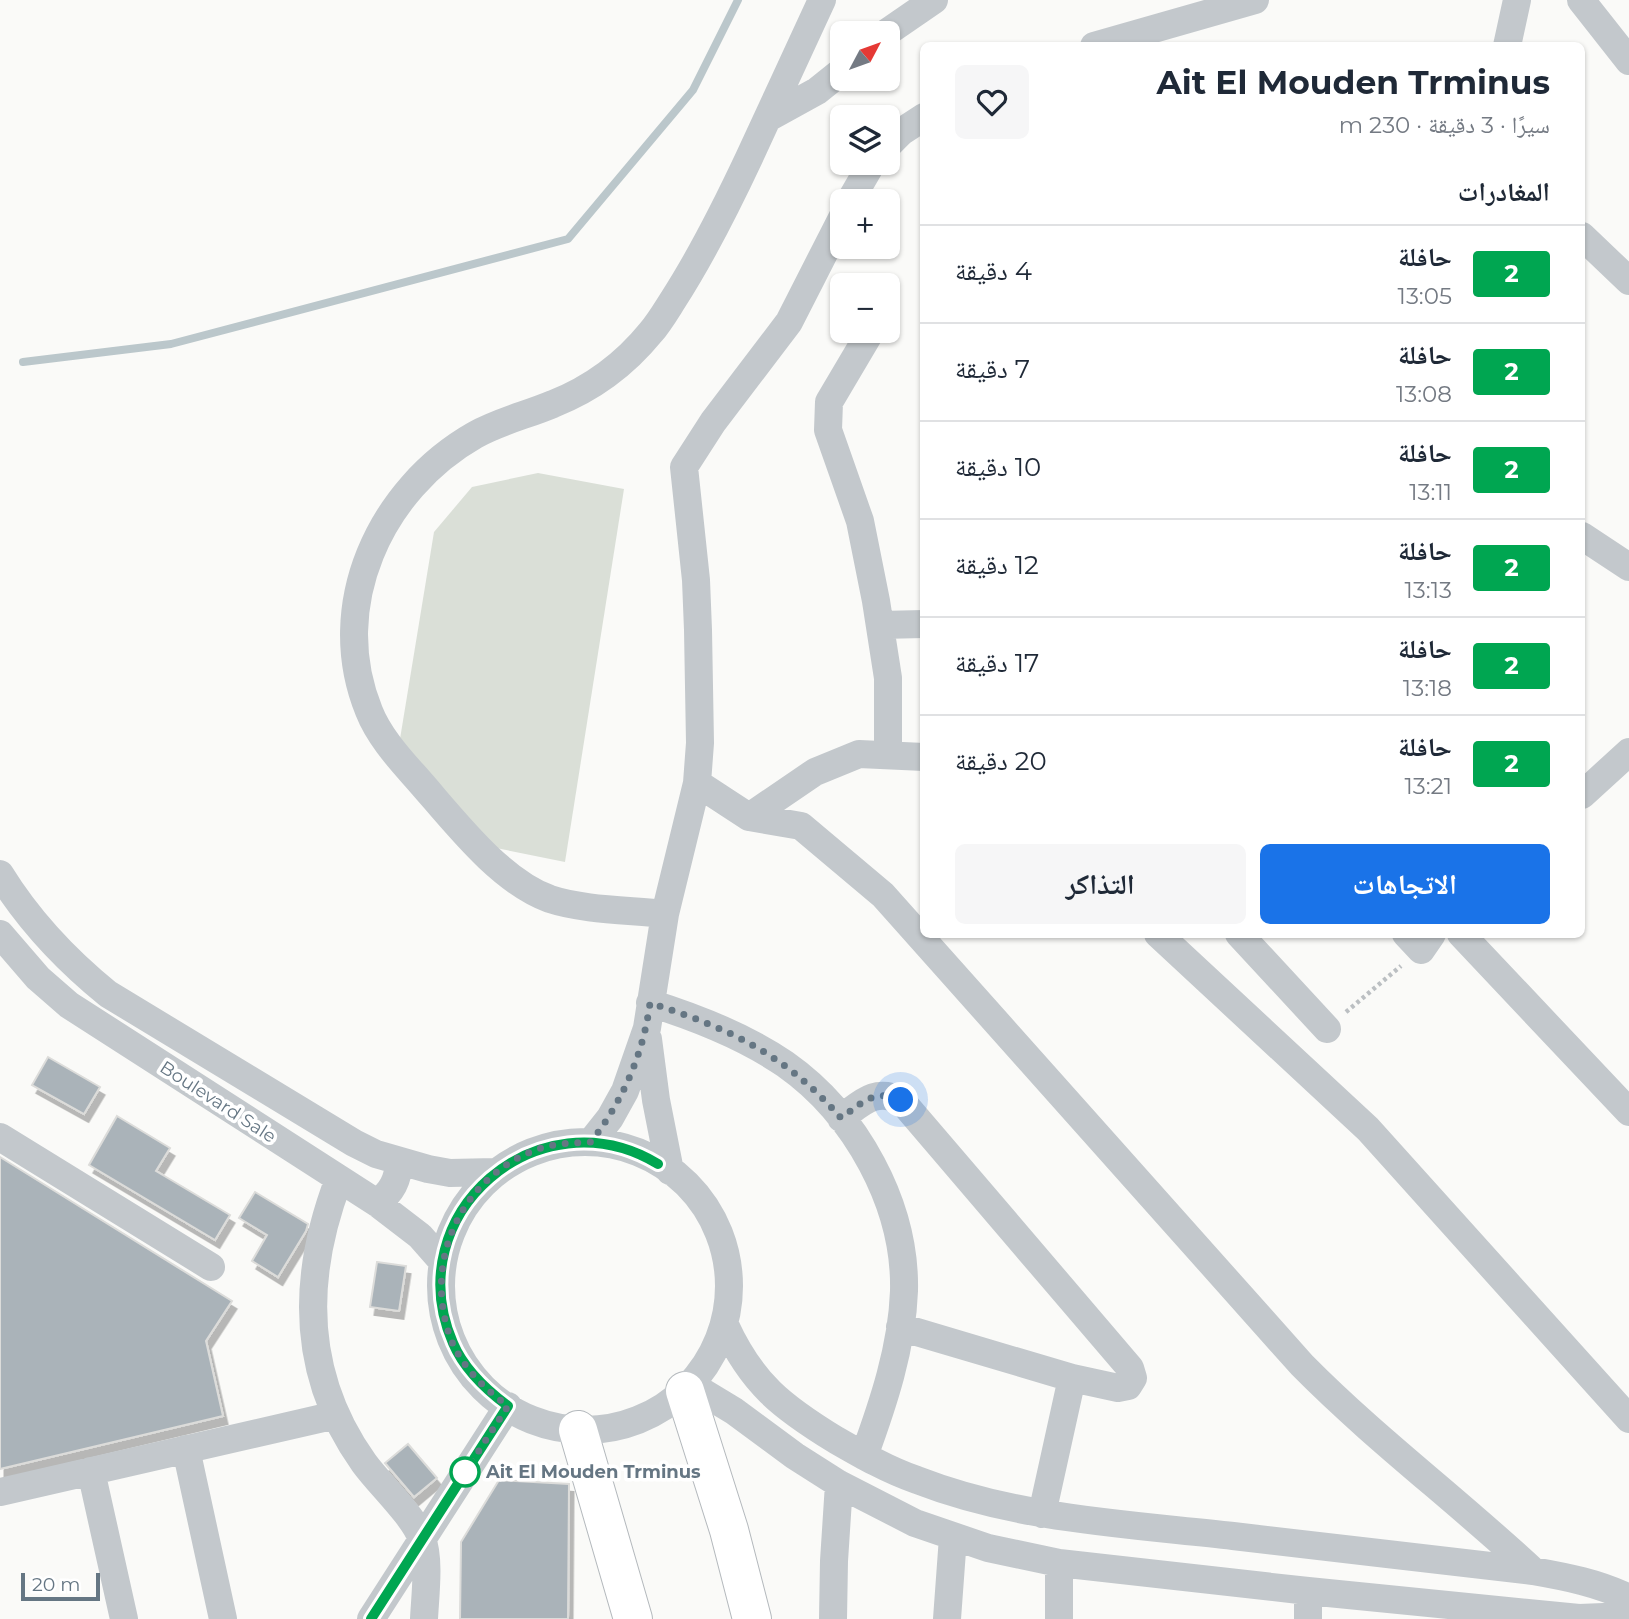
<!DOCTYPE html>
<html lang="ar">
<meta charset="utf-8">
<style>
:root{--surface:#fff;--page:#f6f6f7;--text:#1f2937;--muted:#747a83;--line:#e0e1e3;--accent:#1a73e8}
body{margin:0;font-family:Montserrat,"Noto Naskh Arabic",sans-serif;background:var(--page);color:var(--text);direction:rtl;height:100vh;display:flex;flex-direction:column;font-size:26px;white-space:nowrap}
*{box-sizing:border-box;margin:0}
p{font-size:23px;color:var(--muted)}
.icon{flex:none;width:38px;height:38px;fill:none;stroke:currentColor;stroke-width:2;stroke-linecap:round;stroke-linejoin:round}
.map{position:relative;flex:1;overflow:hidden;direction:ltr}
.sheet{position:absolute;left:920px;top:42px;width:665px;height:896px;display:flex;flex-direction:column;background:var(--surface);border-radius:10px;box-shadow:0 2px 5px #0004;direction:rtl}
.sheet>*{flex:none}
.badge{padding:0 14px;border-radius:5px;font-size:24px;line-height:46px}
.needle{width:46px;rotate:49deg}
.tools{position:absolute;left:830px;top:21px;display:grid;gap:14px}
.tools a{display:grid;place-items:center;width:70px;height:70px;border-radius:10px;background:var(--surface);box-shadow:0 2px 5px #0004;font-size:35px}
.scale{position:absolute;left:21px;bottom:18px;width:79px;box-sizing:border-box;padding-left:7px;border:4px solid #657683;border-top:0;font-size:19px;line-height:24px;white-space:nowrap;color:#657683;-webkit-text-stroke:5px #fff;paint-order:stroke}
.you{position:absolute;width:35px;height:35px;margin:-18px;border:5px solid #fff;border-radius:50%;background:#1a73e8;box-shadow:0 0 0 10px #1a73e833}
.map>.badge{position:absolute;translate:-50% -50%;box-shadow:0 0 0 4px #fff}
h2{padding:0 35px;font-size:26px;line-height:63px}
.round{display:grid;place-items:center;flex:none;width:74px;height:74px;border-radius:10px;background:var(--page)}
.head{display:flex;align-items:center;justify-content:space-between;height:119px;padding:0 35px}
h1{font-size:33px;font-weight:700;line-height:52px}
.button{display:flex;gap:14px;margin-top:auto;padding:14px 35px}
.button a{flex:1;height:80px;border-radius:10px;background:var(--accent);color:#fff;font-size:28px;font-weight:700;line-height:80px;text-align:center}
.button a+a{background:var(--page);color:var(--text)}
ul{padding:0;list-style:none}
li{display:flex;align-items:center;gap:21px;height:98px;padding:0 35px;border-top:2px solid var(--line)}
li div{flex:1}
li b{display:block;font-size:26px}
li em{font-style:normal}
li .badge{min-width:77px;font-weight:700;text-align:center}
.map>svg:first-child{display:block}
.green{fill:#dadfd7}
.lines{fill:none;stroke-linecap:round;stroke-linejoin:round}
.stream{stroke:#bbc7cb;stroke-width:8}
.building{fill:#aab3b9;stroke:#dcdcda;stroke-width:2;filter:url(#shadow)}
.highway-casing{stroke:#b4b9bd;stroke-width:40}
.path{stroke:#bbbfc2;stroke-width:4.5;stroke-dasharray:3.5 3.5;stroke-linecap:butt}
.minor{stroke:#c3c8cc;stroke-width:28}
.highway{stroke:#fff;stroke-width:38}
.line-casing{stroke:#fff;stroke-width:16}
.line{stroke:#00a651;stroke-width:10}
.walk{stroke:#657683;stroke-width:7;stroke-dasharray:0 12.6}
.stop-dot{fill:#fff;stroke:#00a651;stroke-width:3.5}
.labels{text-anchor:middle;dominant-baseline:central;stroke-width:7;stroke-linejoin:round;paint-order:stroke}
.street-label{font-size:18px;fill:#657683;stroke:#fff}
.stop-label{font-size:18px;font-weight:bold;fill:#657683;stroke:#fff;text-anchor:start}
</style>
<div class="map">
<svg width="1629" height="1619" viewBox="0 0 1629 1619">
<defs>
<filter id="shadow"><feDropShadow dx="4.5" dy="8" stdDeviation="0" flood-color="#0004"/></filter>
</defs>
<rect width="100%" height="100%" fill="#fafaf8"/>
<path class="green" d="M538 473 624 489 565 862 491 847 399 745 434 532 472 487Z"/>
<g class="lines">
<path class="stream" d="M23 362 171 344 568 239 693 90 738 0"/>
</g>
<path class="building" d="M48 1057 100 1087 84 1114 32 1085Z
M117 1116 170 1148 156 1171 230 1215 215 1240 89 1165Z
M0 1157 232 1301 206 1341 223 1416 0 1469Z
M255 1192 308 1224 306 1231 278 1277 252 1261 267 1235 239 1218Z
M377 1262 406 1266 399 1311 370 1307Z
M408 1444 437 1478 414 1497 385 1463Z
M499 1480 569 1484 568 1619H460L461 1542Z"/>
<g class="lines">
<defs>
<path id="highway" d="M685 1391 729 1530 752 1619
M578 1430 633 1619"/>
</defs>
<use href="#highway" class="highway-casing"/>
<path class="path" d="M1346 1012 1401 966"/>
<path class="minor" d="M1581 0 1629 61
M886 33 934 0
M1094 46 1255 0
M1507 46 1517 0
M768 118 817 91 842 71
M887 146 901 132 924 117
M850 201 872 163
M1582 236 1629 281
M871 331 829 402 828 430 860 521 876 601 888 678V755
M1582 536 1629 567
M880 625 924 624
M697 783 749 817 801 826 883 895 1302 1365C1375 1439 1457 1500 1533 1571
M1582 795 1629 752
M749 817 815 772 859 754 924 757
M0 874C29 921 65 959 108 994L354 1143 376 1154 428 1169 450 1173 495 1172
M665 914C629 910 583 910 550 899 497 880 450 815 413 774 396 755 378 734 369 711 326 606 380 489 475 435 500 421 527 415 553 404 591 389 625 364 651 332 659 323 666 311 673 300 702 255 726 207 749 158 773 105 798 53 822 0
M0 934 38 978 69 1005 377 1203 420 1236 442 1261
M1158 934 1368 1129 1629 1419
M1239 934 1327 1029
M1406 934 1421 950 1432 934
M1461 934 1629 1112
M650 1003C698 1018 744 1036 785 1064 856 1114 906 1205 904 1291 902 1348 883 1404 864 1456
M648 1039 656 1100 670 1171
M841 1118C862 1103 874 1088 901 1100L1130 1368 1133 1378 1128 1386 1118 1388 1072 1378 900 1327
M0 1137 211 1267
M591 1142 610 1118 625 1091 647 1028 665 914 697 783 700 743 698 630 696 580 684 467 713 422 789 322 842 218
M441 1286a144 144 0 1 1 288 0a144 144 0 1 1-288 0Z
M339 1179C301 1278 301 1375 364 1463 380 1485 413 1515 422 1539 430 1559 425 1597 424 1619
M377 1203C392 1192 398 1180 399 1162
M725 1325C752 1384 782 1407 836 1440 862 1455 888 1470 917 1480 1017 1519 1127 1524 1233 1536 1333 1548 1433 1559 1533 1571 1567 1577 1598 1583 1629 1598
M691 1385 734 1411 795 1456 839 1484 915 1523 988 1548 1059 1563 1308 1591 1579 1618 1629 1616
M186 1449 223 1619
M91 1471 124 1619
M0 1492 336 1415
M1042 1514 1072 1378
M1059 1563V1619
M371 1619 508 1406
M833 1619 834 1561 839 1484
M947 1619 953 1537
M1308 1619V1591"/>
<use href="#highway" class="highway"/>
</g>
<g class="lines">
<defs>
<path id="line" d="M371 1619 508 1406C485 1389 464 1369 453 1343 397 1214 539 1092 658 1164"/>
</defs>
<use href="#line" class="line-casing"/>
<use href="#line" class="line"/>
<path class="walk" d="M465 1472 508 1406C485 1389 464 1369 452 1342 421 1264 460 1177 538 1149 555 1143 573 1143 591 1142 623 1100 643 1055 650 1003 729 1028 786 1055 841 1118 862 1103 874 1088 901 1100"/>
</g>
<circle class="stop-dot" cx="465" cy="1472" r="14"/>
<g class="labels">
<g class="street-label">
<text transform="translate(218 1102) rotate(33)">Boulevard Sale</text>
</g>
<g class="stop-label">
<text x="486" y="1472">Ait El Mouden Trminus</text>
</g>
</g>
</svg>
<div class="tools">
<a><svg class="needle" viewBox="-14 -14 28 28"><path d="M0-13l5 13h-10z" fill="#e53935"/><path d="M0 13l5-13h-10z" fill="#747a83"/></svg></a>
<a><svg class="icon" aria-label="layers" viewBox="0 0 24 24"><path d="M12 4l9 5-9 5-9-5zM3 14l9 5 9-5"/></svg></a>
<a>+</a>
<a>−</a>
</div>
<div class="scale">20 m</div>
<div class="you" style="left:901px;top:1100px"></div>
<section class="sheet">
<div class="head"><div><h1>Ait El Mouden Trminus</h1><p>سيرًا · 3 دقيقة · 230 m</p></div><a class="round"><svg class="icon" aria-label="heart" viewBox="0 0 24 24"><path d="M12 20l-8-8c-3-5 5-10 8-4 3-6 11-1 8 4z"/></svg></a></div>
<h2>المغادرات</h2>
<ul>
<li><span class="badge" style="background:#00a651;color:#fff">2</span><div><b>حافلة</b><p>13:05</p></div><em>4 دقيقة</em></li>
<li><span class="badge" style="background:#00a651;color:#fff">2</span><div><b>حافلة</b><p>13:08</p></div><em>7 دقيقة</em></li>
<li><span class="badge" style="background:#00a651;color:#fff">2</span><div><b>حافلة</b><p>13:11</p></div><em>10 دقيقة</em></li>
<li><span class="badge" style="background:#00a651;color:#fff">2</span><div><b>حافلة</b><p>13:13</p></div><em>12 دقيقة</em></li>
<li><span class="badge" style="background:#00a651;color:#fff">2</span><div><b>حافلة</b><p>13:18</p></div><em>17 دقيقة</em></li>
<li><span class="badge" style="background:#00a651;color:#fff">2</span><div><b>حافلة</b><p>13:21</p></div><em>20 دقيقة</em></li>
</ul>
<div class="button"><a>الاتجاهات</a><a>التذاكر</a></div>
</section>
</div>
